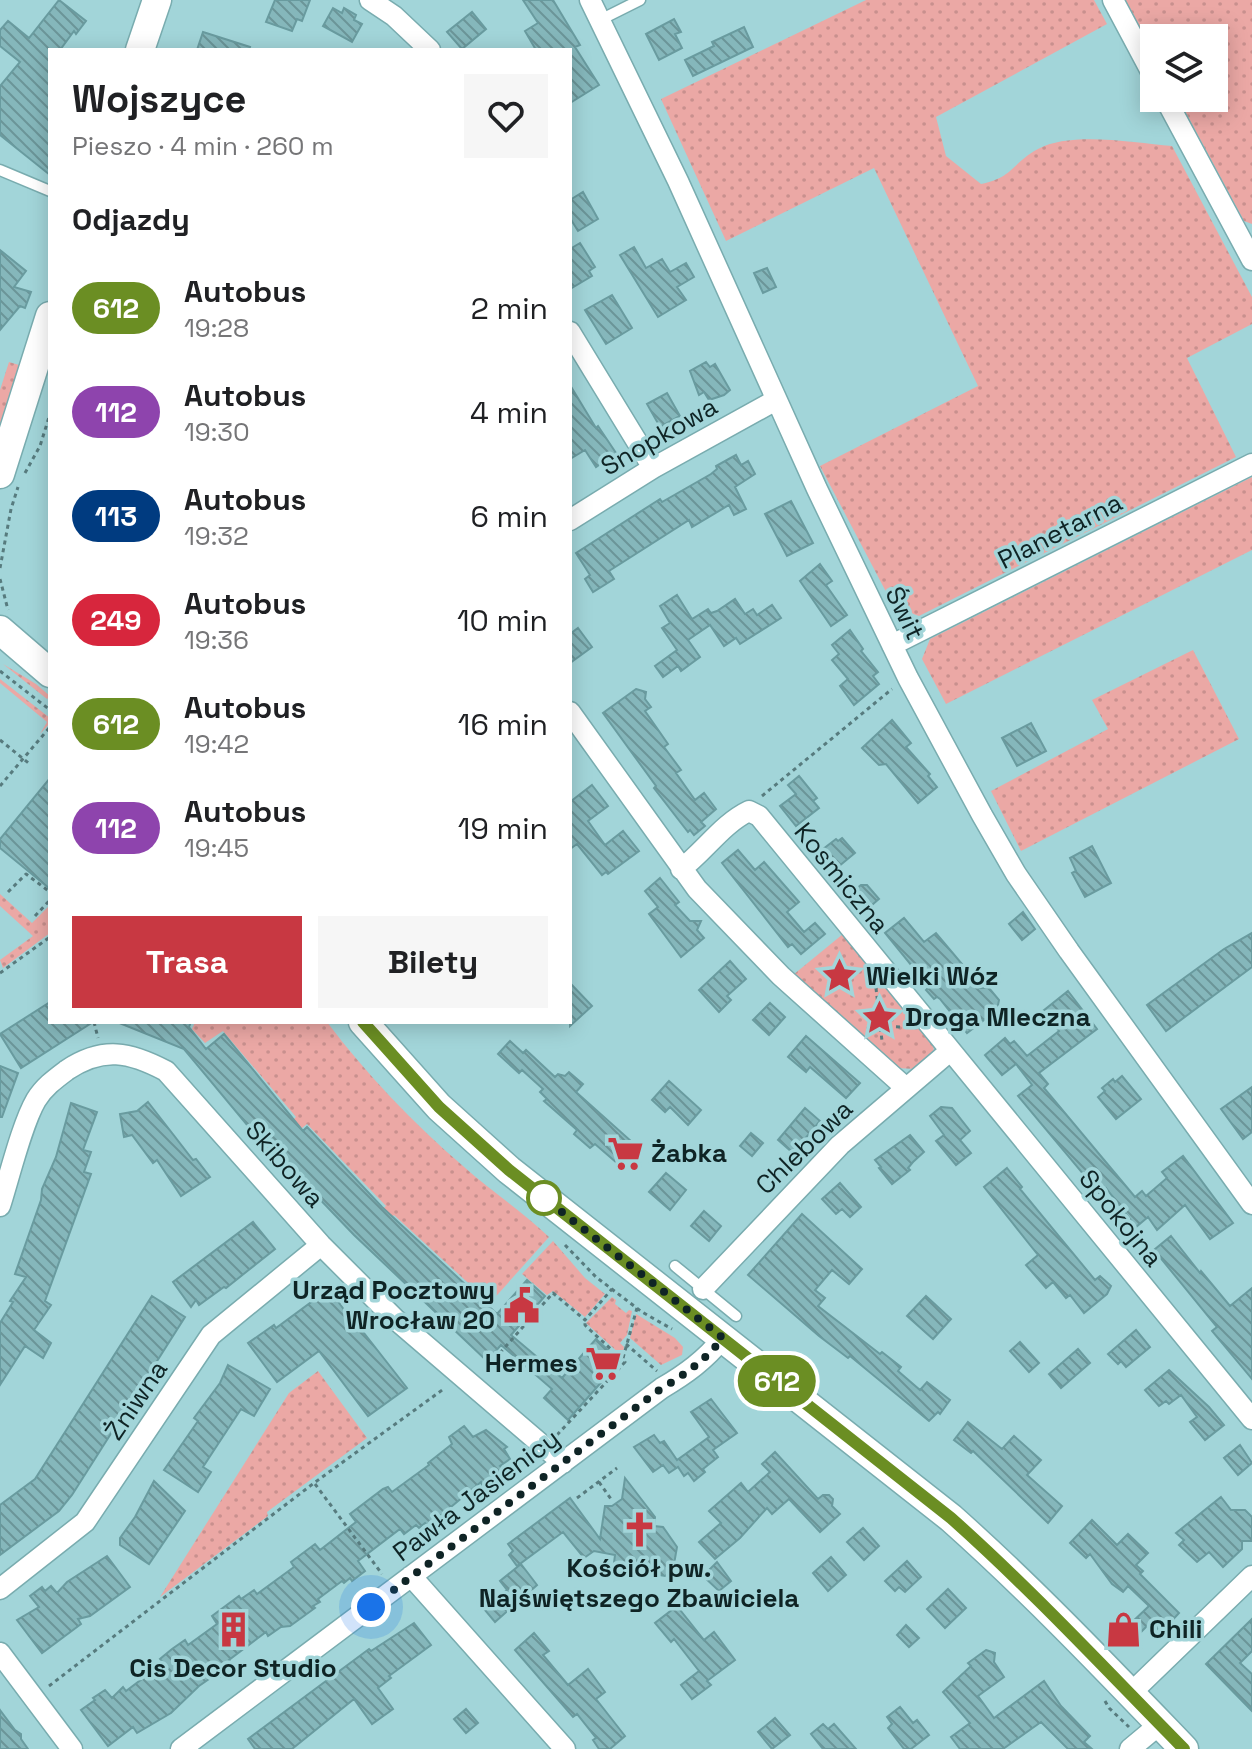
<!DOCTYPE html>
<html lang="pl">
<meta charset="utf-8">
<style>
:root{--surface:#fff;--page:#f6f6f6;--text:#202124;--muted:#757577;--accent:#c83842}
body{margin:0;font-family:"Space Grotesk",sans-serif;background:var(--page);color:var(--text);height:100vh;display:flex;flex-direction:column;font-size:30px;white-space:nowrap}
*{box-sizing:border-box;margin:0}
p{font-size:26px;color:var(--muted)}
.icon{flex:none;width:44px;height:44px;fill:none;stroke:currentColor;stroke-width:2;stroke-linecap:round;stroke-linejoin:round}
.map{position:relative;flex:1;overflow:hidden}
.details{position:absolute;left:48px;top:48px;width:524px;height:976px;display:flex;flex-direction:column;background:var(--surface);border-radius:0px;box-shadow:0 4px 20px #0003}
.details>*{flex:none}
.badge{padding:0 16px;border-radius:26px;font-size:28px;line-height:52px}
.buttons{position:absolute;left:1140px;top:24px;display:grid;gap:16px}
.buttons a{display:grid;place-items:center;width:88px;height:88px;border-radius:0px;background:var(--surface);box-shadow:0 4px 20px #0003;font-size:40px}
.you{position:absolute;width:40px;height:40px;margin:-20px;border:6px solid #fff;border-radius:50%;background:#1a73e8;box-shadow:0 0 0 12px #1a73e833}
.map>.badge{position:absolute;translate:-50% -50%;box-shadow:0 0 0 4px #fff}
h2{padding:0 24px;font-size:30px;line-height:72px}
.round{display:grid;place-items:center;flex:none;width:84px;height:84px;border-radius:0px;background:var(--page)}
.head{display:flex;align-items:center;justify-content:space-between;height:136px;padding:0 24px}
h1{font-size:38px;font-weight:700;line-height:60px}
.action{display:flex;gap:16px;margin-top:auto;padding:16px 24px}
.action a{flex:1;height:92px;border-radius:0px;background:var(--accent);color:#fff;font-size:32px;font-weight:700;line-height:92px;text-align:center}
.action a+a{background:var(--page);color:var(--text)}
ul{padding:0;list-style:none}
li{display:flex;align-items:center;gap:24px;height:104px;padding:0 24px}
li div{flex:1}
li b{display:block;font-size:30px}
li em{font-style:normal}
li .badge{min-width:88px;font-weight:700;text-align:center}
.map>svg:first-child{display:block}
.grass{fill:url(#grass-dots)}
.building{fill:url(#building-back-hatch);stroke:#699b9f;stroke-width:2}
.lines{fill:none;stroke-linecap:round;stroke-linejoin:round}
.lane-casing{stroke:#79acaf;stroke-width:13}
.street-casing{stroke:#79acaf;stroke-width:23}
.secondary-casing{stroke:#79acaf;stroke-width:31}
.path{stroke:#577b7e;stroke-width:3;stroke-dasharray:4 4;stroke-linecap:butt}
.lane{stroke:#fff;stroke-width:10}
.street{stroke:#fff;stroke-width:20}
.secondary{stroke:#fff;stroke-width:28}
.line-casing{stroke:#fff;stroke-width:18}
.line{stroke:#6b8e23;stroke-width:12}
.walk{stroke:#0f2425;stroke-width:8;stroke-dasharray:0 14.4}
.stop-dot{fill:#fff;stroke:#6b8e23;stroke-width:4}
.labels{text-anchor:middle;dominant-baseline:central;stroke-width:7;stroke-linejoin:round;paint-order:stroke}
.street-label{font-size:26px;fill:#0f2425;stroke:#a2d5d9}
.poi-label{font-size:26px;font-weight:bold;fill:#0f2425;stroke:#a2d5d9;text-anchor:start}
</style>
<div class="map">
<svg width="1252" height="1749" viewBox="0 0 1252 1749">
<defs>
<pattern id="grass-dots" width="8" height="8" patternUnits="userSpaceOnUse" patternTransform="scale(2)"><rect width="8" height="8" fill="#eba8a5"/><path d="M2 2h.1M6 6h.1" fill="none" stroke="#c8908e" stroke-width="1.8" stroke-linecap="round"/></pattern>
<pattern id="building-back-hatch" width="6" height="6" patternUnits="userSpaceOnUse" patternTransform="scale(2)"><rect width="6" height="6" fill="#85b7bb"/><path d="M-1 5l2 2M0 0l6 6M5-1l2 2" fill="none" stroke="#6b9598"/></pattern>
</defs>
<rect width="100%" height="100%" fill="#a2d5d9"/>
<path class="grass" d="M866 0H1094L1107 24 936 117 946 156 981 184C1014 177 1012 163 1038 149 1071 131 1135 143 1172 146L1252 297V324L1187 358 1236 457 919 616 894 607 820 466 978 386 874 168 726 241 661 99Z
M1125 0H1252V224L1244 221 1178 98H1214V38H1154V54Z
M9 362 19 365 0 424V390Z
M1252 477V550L946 704 922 659 930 639Z
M1193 650 1239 739 1021 851 991 791 1108 729 1092 700Z
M3 664 36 684 50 696 47 699Z
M0 679 50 718V723L40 734 47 722 0 683Z
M0 894 32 923 50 905V933L3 968 0 960 33 936 0 906Z
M843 934 934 1044 933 1054 915 1069 897 1068 793 975Z
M195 1022H327C367 1075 413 1123 463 1166 491 1191 522 1211 549 1237L490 1303 394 1215 364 1245 355 1236 386 1206 307 1124 272 1152 265 1145 296 1117 223 1031 205 1043 192 1029Z
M553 1241 585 1278 605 1294 585 1317 553 1291 547 1295 522 1274Z
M612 1297 616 1300 615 1304 626 1313 629 1310 632 1311 627 1335 620 1343 624 1347 622 1356 586 1323Z
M636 1314 675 1338 683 1347 682 1355 661 1365 630 1338Z
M318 1371 367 1438 267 1512 268 1516 160 1597 289 1393Z"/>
<path class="building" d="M59 0 86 21 76 34 74 31 60 50H50V175L0 135V86L20 62 0 46V30L8 21 29 38Z
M275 0H310L302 21 297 19 292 31 266 22Z
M523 0H553L580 45 575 47 599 85 570 103V50H536L525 31 538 23Z
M333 8 342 13 344 8 356 15 354 20 362 24 352 42 323 26Z
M472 12 486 29 462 49 447 32Z
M674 19 681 32 675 34 682 48 659 60 646 34Z
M744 27 753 47 693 76 685 60 714 46 712 42Z
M203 32 250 47 249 50H197Z
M583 192 598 219 578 231 570 218V200Z
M580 243 595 267 589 271 592 276 570 289V249Z
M634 247 646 268 662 259 670 272 686 263 694 277 677 287 686 300 658 317 620 255Z
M0 250 26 271 14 287 31 292 25 308 20 306 0 330Z
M767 268 776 287 763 293 754 273Z
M612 295 632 328 606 344 585 310Z
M706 362 710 367 715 364 730 390 724 395 709 400 704 392 699 395 690 371Z
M570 385 596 428 598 426 616 453 596 467 585 450 570 459Z
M667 393 680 416 660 427 647 404Z
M736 455 741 465 748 461 755 474 735 487 746 509 734 515 729 505 692 527 689 520 609 571 614 579 593 592 585 579 590 575 576 553 660 499 662 502 711 474 717 469 716 466Z
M791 501 813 543 787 556 765 514Z
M820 564 832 581 826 585 847 615 831 626 800 581Z
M677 595 692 619 708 609 711 613 717 611 735 599 745 614 753 609 757 615 772 605 781 618 740 644 736 638 724 646 710 625 688 640 700 657 681 671 678 666 663 677 655 666 677 650 662 628 670 623 660 606Z
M578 628 592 647 570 663V634Z
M850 630 863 649 861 651 878 672 873 676 879 684 854 705 840 686 848 679 832 660 839 654 832 645Z
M636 689 646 692 645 699 651 707 645 711 668 744 664 747 681 770 676 773 695 800 704 793 716 809 701 822 705 826 694 835 690 830 688 832 654 788 656 786 603 713Z
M892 720 911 743 906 747 930 774 928 776 937 787 918 803 886 764 879 765 862 748Z
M1031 723 1046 751 1017 766 1002 738Z
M799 776 817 798 813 801 819 808 796 826 780 806 796 794 788 785Z
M50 778V889L0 848V839Z
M592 785 608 806 588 821 605 845 623 831 639 851 608 874 606 872 602 875 577 844 570 849V802Z
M842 838 855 853 833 871 818 853 836 839 838 841Z
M1092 846 1111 883 1085 897 1072 873 1076 871 1070 858Z
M738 850 755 870 764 862 799 902 787 912 804 932 815 923 825 934 801 954 792 944 788 947 722 863Z
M660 878 679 902 675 905 690 921H701L697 930 704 938 681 957 649 914 658 907 645 891Z
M861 885H867L879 899 866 910 851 893Z
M1023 912 1035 929 1022 940 1009 924Z
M904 918 924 942 936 933 967 970 964 973 979 988H989L999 1000 997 1010 967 1033 940 999 937 997 934 999 926 990 929 987 885 933Z
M1252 933V967L1166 1031 1147 1005 1224 949Z
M730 961 746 979 727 996 731 1000 719 1012 699 990Z
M570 983 592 1006 570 1026Z
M1068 991 1097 1029 1039 1073 1048 1084 1044 1088 1135 1197 1142 1191 1146 1196 1167 1178 1162 1172 1183 1156 1233 1223 1210 1239 1185 1205 1157 1230 1148 1217 1136 1227 1106 1188 1099 1193 1018 1096 1032 1085 1016 1064 1002 1075 985 1055 1005 1038 1010 1044 1014 1041 1027 1056 1059 1031 1043 1011Z
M50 1002V1022H93L21 1068 0 1034Z
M770 1003 785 1017 769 1035 753 1020Z
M117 1022H191L189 1027 206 1049 224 1034 303 1131 307 1127 382 1207 497 1314 527 1280 545 1296 511 1335 562 1378 596 1339 620 1361 568 1420 544 1398 552 1389 501 1345 487 1361 354 1235 265 1142 263 1144 184 1049Z
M806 1036 860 1083 846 1098 810 1067 806 1072 788 1057Z
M510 1041 523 1053 526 1050 555 1077 558 1074 565 1076 569 1072 583 1084 576 1092 641 1150 624 1169 595 1144 590 1148 574 1134 577 1130 544 1101 547 1099 540 1092 543 1089 522 1070 519 1073 498 1054Z
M0 1066 18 1073 2 1117H0Z
M1122 1076 1141 1099 1116 1119 1098 1097 1105 1091 1102 1088 1113 1079 1115 1082Z
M669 1081 701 1110 688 1125 670 1107 665 1112 652 1100Z
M1252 1087V1132L1243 1139 1221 1109Z
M148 1102 193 1160 196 1159 210 1177 181 1196 157 1160 153 1163 132 1135 124 1137 120 1114 137 1111Z
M71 1103 97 1112 83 1150 91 1152 84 1172 91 1174 45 1301 51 1305 34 1330 51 1343 43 1358 25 1346 0 1385V1323L13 1302 10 1301 26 1277 15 1274 41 1200 42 1189 56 1157Z
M941 1107 952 1108 970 1131 960 1140 971 1153 956 1165 936 1141 944 1135 930 1116Z
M805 1108 820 1121 793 1153 778 1140Z
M751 1133 763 1143 752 1156 740 1146Z
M910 1135 924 1152 913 1162 908 1168 910 1170 892 1184 879 1168 881 1167 875 1160Z
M1007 1168 1022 1187 1020 1189 1095 1280 1100 1276 1111 1286 1107 1294 1084 1313 1070 1295 1066 1298 1053 1282 1046 1288 1026 1265 1038 1255 984 1187Z
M666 1173 686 1190 670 1210 649 1192Z
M840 1183 861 1207 850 1217 842 1209 836 1214 822 1199Z
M704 1211 721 1226 709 1241 691 1226Z
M802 1214 862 1269 849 1284 832 1270 815 1290 825 1298 818 1306 880 1354 882 1352 901 1367 898 1371 920 1390 927 1382 950 1400 940 1414 938 1412 929 1421 850 1356 848 1358 819 1336 748 1275Z
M253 1222 275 1249 226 1288 224 1287 199 1305 196 1300 191 1307 173 1282Z
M1171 1236 1200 1273 1201 1271 1230 1306 1252 1288V1379L1212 1331 1217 1327 1154 1250Z
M329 1289 358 1329 360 1328 407 1388 368 1416 319 1351 277 1382 248 1343 274 1325 276 1328Z
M152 1296 185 1317 72 1495 59 1511 0 1555V1505L35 1479Z
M926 1296 951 1319 933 1339 907 1316Z
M1136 1330 1150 1347 1126 1367 1121 1361 1118 1364 1108 1354Z
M1020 1342 1039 1363 1029 1372 1010 1351Z
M1078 1349 1090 1363 1061 1388 1049 1374Z
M228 1365 270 1389 254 1416 241 1409 203 1467 211 1472 198 1492 164 1470 198 1421 194 1418 220 1383Z
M1169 1370 1209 1407 1224 1425 1205 1440 1190 1422 1197 1417 1181 1395 1169 1404 1166 1401 1159 1406 1145 1390Z
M711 1399 737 1433 713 1450 718 1457 703 1469 705 1472 694 1481 688 1473 684 1476 678 1467 669 1473 663 1465 653 1472 634 1447 654 1435 660 1443 664 1441 677 1460 709 1437 691 1412Z
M968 1422 1002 1449 1014 1436 1041 1460 1027 1475 1062 1506 1048 1523 973 1451 971 1453 954 1440Z
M464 1426 473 1437 486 1430 507 1447 504 1449 510 1459 500 1466 505 1472 491 1482 489 1480 482 1485 481 1482 428 1526 425 1523 419 1528 416 1525 404 1534 400 1529 358 1561 365 1571 352 1581 350 1578 344 1583 342 1581 318 1599 320 1602 313 1606 315 1608 290 1626 281 1627 268 1636 266 1632 229 1660 234 1666 220 1677 218 1675 212 1677 199 1686 171 1713 137 1733 133 1727 108 1746 81 1710 95 1700 93 1698 105 1690 112 1698 123 1687 126 1691 163 1663 160 1659 172 1649 185 1640 188 1645 217 1624 212 1616 239 1596 241 1599 254 1590 257 1594 294 1567 291 1562 315 1544 320 1550 356 1522 350 1514 383 1489 388 1487 392 1492 429 1465 428 1463 452 1444 449 1437Z
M1240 1445 1252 1463 1238 1475 1224 1458Z
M775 1452 818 1499 823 1495H829L833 1499 832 1506 840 1514 820 1532 789 1499 772 1514 767 1508 740 1538 715 1559 699 1542 721 1523 709 1511 741 1483 748 1492 770 1472 762 1464Z
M625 1478 655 1517 654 1526 663 1527 677 1547 673 1570 665 1576 642 1572 638 1567 614 1563 615 1555 594 1551 584 1558 563 1532 517 1566 509 1555 513 1551 508 1544 570 1498 600 1539 605 1506H612L622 1499Z
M154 1481 185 1511 149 1564 120 1545V1538L135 1517Z
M1221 1497 1231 1510H1245L1252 1517V1541H1242V1549L1223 1567 1209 1552 1197 1562 1179 1545 1184 1540 1176 1533Z
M1092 1520 1117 1545 1128 1534 1148 1553 1136 1565 1143 1571 1140 1574 1179 1613 1166 1627 1163 1624 1158 1629 1151 1622 1128 1645 1110 1627 1121 1617 1129 1625 1149 1606 1128 1586 1123 1592 1112 1584 1090 1554 1086 1558 1070 1543Z
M863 1528 879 1546 864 1560 847 1542Z
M107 1556 130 1587 90 1616 78 1619 81 1624 42 1653 17 1620 39 1607 30 1596 42 1587 45 1591 51 1586 57 1593 67 1582Z
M831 1557 846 1575 828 1591 813 1573Z
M907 1561 921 1577 905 1592 899 1587 895 1591 885 1581Z
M717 1562 731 1581 719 1591 703 1576Z
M521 1564 537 1585 495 1622 484 1609 507 1590 500 1581Z
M948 1589 966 1608 945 1628 927 1609Z
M677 1606 704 1640 714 1632 735 1660 707 1681 711 1685 692 1699 681 1685 699 1671 674 1639 671 1642 655 1623Z
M1252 1619V1651L1240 1663 1252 1674V1711L1206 1664Z
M414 1623 431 1645 389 1676 391 1678 378 1688 393 1709 372 1724 354 1699 292 1749H255L248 1739 369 1649 371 1651Z
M906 1625 919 1638 909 1647 897 1635Z
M534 1633 549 1651 543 1655 568 1685 588 1669 605 1692 596 1699 625 1736 610 1749H599L593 1740 596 1738 577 1714 573 1717 515 1650Z
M986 1650 995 1653 994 1662 1004 1677 978 1696 994 1718 1044 1681 1061 1706 1090 1736 1084 1742 1092 1749H1068L1041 1722 1003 1749H960L951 1737 970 1723 943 1692 971 1666 968 1663Z
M900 1707 913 1723 917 1720 929 1735 911 1749H904L888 1728 892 1724 887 1717Z
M466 1709 478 1723 466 1733 454 1719Z
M0 1710 15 1730 21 1734V1739L28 1749H0Z
M775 1718 790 1735 772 1749 758 1732Z
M823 1724 828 1729 834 1724 856 1749H823L811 1734Z"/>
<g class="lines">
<defs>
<path id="lane" d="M600 20 640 0
M0 170 50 191
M675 1266 736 1316"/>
<path id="street" d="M370 0 394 16 430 50
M590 0 678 181 817 489 908 678 982 815 1016 874 1069 951 1252 1204
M1113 0 1154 77
M1165 98 1252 260
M570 332 653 468
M570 520 653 468 776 400
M892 645 1252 464
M570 712 697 889 781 976 906 1088
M681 869C705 851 722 824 749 811L759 816 1252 1419
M0 1206C9 1178 22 1124 36 1100 44 1087 55 1079 67 1070 103 1046 130 1052 166 1071L321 1245 395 1319 563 1463
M703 1289 840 1145 950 1051
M411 1576 565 1749
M0 1589 85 1522 211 1335 321 1245
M0 1653 72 1749
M1131 1693 1252 1576
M181 1749 662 1388C686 1374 705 1360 723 1338
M1130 1749 1160 1724"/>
<path id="secondary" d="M140 50 157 0
M0 474 50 316
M0 630 50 673
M363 1022 439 1107 509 1170 951 1518C1033 1591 1108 1670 1184 1749"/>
</defs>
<use href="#lane" class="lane-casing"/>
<use href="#street" class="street-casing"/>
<use href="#secondary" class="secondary-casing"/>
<path class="path" d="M25 473 40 446 50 414
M0 568 11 509 18 487
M0 579 8 610
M0 671 50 710
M0 740 31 765
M0 786 50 727
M762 796 892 689
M8 892 26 874 50 892
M35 916 50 900
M0 973 50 937
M876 988 882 1041
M94 1022 98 1038
M880 1026 902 1027
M565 1245 596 1277 642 1312 672 1329
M626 1344 657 1371
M623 1358 637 1308
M484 1371 553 1293 585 1320 612 1289
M557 1435 625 1362 590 1330 585 1325V1320
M599 1482 611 1499
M315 1484 382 1574
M577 1498 617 1468
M49 1686 314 1483 445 1388
M1105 1701 1109 1708 1129 1727"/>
<use href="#lane" class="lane"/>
<use href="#street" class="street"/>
<use href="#secondary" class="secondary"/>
</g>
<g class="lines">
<defs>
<path id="line" d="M363 1022 439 1107 509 1170 951 1518C1033 1591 1107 1671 1184 1749"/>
</defs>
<use href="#line" class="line-casing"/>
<use href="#line" class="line"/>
<path class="walk" d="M371 1607 662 1388C686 1374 705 1360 723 1338L544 1198"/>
</g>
<defs>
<symbol id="sight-bare" viewBox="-9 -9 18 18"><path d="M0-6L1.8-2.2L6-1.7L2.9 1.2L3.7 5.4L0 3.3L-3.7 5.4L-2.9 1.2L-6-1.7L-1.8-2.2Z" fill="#c83842" stroke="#a2d5d9" stroke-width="2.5" paint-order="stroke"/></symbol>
<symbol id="supermarket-bare" viewBox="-9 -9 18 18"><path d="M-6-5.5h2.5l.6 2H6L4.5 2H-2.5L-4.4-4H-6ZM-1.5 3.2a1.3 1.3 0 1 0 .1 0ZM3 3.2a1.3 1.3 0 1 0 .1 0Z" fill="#c83842" stroke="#a2d5d9" stroke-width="2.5" paint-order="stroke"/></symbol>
<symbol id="civic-bare" viewBox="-9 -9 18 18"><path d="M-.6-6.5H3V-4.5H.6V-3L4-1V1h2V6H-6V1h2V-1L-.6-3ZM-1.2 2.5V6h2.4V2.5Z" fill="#c83842" stroke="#a2d5d9" stroke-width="2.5" paint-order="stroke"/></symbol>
<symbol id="church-bare" viewBox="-9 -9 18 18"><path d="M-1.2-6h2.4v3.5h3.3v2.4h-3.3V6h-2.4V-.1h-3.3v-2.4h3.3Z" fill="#c83842" stroke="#a2d5d9" stroke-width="2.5" paint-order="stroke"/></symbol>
<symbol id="building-bare" viewBox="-9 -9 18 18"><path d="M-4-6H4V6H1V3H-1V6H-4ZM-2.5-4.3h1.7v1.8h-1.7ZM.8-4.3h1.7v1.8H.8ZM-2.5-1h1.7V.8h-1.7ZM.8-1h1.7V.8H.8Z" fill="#c83842" stroke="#a2d5d9" stroke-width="2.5" paint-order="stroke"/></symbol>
<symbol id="shop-bare" viewBox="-9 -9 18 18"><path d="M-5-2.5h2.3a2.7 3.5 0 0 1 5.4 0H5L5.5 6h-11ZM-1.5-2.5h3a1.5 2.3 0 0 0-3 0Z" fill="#c83842" stroke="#a2d5d9" stroke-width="2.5" paint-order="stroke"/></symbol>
</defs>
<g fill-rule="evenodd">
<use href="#sight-bare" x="814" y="950" width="51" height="51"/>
<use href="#sight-bare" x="854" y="992" width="51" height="51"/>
<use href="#supermarket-bare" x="600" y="1128" width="51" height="51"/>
<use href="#civic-bare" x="496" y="1280" width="51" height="51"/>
<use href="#supermarket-bare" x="578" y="1338" width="51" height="51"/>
<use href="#church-bare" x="614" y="1504" width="51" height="51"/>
<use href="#building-bare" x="208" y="1604" width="51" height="51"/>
<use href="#shop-bare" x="1098" y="1604" width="51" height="51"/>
</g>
<circle class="stop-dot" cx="544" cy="1198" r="16"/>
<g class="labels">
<g class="street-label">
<text transform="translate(659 436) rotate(-30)">Snopkowa</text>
<text transform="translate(1060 531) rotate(-27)">Planetarna</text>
<text transform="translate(905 613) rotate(64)">Świt</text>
<text transform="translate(842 878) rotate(51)">Kosmiczna</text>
<text transform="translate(804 1147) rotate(-44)">Chlebowa</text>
<text transform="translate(285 1164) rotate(49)">Skibowa</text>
<text transform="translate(1121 1218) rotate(51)">Spokojna</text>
<text transform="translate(136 1400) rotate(-56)">Żniwna</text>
<text transform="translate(476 1495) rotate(-37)">Pawła Jasienicy</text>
</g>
<g class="poi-label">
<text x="866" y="976">Wielki Wóz</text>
<text x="905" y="1017">Droga Mleczna</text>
<text x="651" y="1153">Żabka</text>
<text x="495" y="1290" text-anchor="end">Urząd Pocztowy<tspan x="495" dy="30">Wrocław 20</tspan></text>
<text x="578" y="1363" text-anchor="end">Hermes</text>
<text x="639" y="1568" text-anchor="middle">Kościół pw.<tspan x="639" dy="30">Najświętszego Zbawiciela</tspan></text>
<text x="1149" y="1629">Chili</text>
<text x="233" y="1668" text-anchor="middle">Cis Decor Studio</text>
</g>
</g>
</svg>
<div class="buttons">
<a><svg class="icon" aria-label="layers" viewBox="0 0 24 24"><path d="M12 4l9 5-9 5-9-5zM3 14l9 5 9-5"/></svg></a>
</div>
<div class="you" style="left:371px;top:1607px"></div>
<b class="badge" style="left:777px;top:1381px;background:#6b8e23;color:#fff">612</b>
<section class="details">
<div class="head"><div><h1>Wojszyce</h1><p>Pieszo · 4 min · 260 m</p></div><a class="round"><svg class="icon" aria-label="heart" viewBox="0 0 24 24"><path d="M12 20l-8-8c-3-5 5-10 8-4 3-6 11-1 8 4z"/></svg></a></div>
<h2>Odjazdy</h2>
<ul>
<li><span class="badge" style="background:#6b8e23;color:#fff">612</span><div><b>Autobus</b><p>19:28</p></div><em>2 min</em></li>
<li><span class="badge" style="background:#8e44ad;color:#fff">112</span><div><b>Autobus</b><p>19:30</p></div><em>4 min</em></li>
<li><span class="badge" style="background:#003b80;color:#fff">113</span><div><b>Autobus</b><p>19:32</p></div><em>6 min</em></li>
<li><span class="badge" style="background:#d7263d;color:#fff">249</span><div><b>Autobus</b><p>19:36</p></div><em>10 min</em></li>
<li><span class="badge" style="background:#6b8e23;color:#fff">612</span><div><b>Autobus</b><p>19:42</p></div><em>16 min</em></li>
<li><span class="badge" style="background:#8e44ad;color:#fff">112</span><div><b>Autobus</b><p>19:45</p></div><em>19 min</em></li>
</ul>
<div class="action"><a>Trasa</a><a>Bilety</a></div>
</section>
</div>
